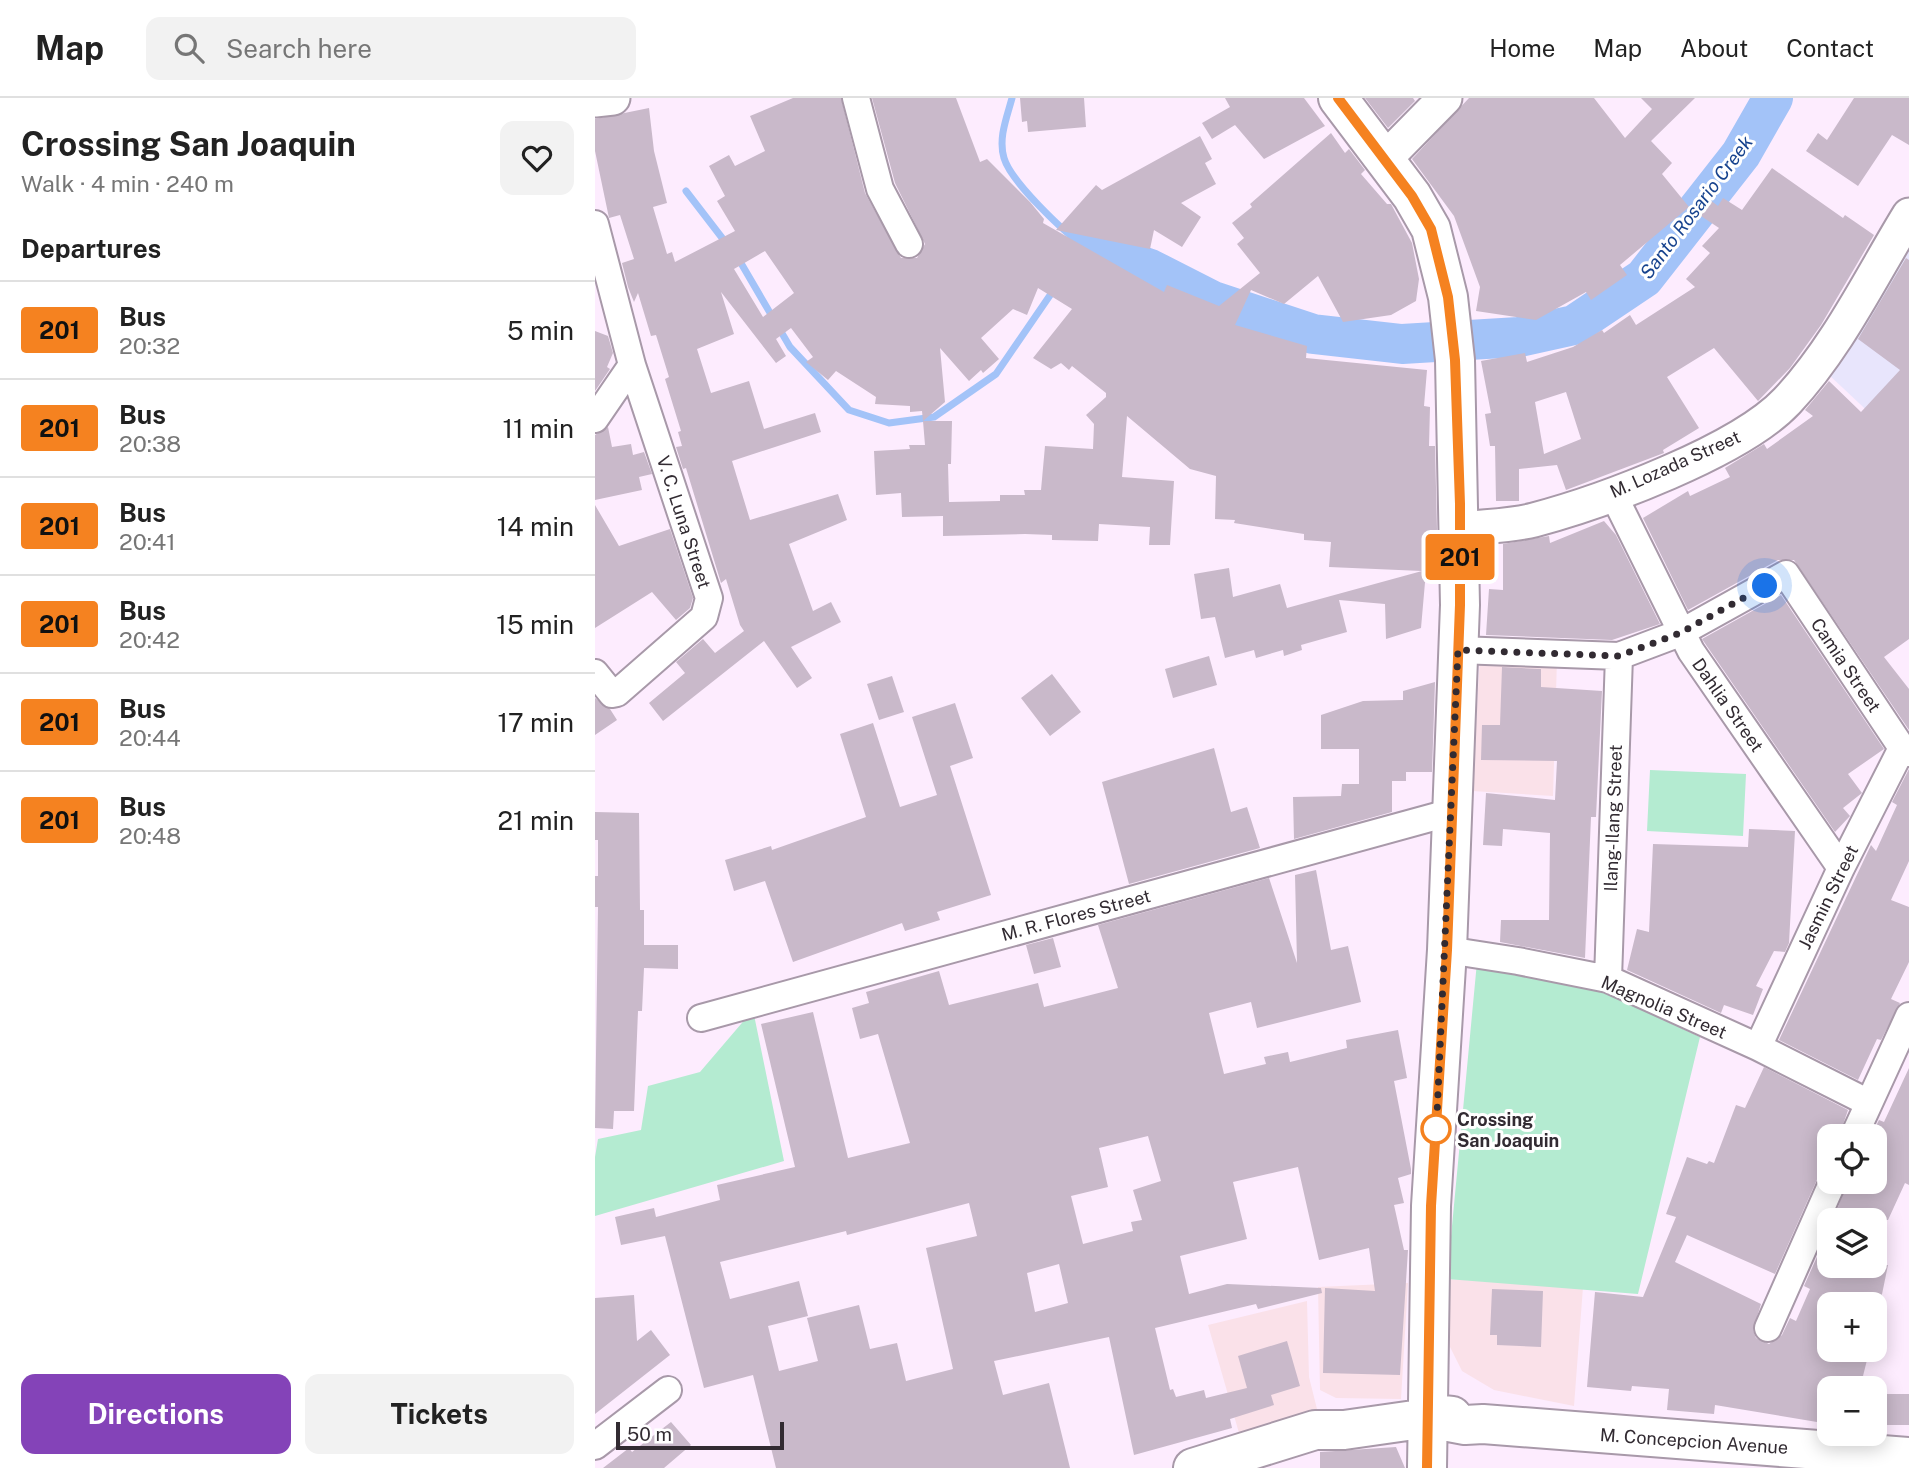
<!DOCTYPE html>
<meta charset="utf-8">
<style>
:root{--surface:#fff;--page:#f2f2f2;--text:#222;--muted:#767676;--line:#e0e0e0;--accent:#8443b8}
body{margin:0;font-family:"Public Sans",sans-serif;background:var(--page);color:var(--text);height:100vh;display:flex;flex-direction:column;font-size:26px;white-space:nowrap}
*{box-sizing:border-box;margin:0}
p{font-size:23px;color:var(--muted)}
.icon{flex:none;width:38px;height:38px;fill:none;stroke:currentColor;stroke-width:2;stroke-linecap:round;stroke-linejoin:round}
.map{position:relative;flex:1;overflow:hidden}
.details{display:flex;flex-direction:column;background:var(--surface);width:595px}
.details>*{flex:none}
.badge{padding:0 14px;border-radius:5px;font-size:24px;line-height:46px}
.controls{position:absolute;left:1222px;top:1026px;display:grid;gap:14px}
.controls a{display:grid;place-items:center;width:70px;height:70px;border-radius:14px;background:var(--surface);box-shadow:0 4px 18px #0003;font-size:35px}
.scale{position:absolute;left:21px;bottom:18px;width:168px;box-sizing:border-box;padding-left:7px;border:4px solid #322b32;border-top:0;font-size:19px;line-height:24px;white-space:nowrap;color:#322b32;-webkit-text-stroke:5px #fff;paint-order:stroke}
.you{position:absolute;width:35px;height:35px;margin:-18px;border:5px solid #fff;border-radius:50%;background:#1a73e8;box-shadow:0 0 0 10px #1a73e833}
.map>.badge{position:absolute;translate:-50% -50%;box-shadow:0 0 0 4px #fff}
h2{padding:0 21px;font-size:26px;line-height:63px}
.round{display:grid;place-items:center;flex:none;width:74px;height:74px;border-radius:14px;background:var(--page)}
.headline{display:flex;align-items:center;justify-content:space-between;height:119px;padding:0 21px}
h1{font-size:33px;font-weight:700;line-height:52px}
.cta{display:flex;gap:14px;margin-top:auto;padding:14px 21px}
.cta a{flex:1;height:80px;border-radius:14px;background:var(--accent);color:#fff;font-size:28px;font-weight:700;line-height:80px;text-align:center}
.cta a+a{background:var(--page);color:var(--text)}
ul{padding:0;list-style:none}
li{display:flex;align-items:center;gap:21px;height:98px;padding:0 21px;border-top:2px solid var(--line)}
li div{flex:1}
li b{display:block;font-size:26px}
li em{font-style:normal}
li .badge{min-width:77px;font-weight:700;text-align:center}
header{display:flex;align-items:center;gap:42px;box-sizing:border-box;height:98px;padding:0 35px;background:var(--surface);border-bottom:2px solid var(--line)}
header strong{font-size:33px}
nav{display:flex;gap:38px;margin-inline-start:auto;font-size:24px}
.search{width:490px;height:63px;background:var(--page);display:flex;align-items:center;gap:18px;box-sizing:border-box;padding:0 24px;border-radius:14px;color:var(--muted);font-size:26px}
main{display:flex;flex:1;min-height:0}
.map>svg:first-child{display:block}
.commercial{fill:#fae1e9}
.industrial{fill:#e8e5fc}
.green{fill:#b4ebd1}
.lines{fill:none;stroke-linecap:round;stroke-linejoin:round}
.stream{stroke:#a3c3f8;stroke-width:7}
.river{stroke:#a3c3f8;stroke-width:40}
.building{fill:#c9b9ca;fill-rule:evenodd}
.minor-casing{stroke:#a899a9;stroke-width:30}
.tertiary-casing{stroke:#a899a9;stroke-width:37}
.secondary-casing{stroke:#a899a9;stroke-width:42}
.minor{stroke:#fff;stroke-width:26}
.tertiary{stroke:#fff;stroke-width:33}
.secondary{stroke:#fff;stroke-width:38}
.line-casing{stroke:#fff;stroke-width:16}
.line{stroke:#f58220;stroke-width:10}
.walk{stroke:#322b32;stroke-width:7;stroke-dasharray:0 12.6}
.stop-dot{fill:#fff;stroke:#f58220;stroke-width:3.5}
.labels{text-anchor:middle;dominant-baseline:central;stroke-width:6;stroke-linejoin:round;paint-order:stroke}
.street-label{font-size:18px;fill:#322b32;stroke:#fff}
.stop-label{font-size:18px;font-weight:bold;fill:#322b32;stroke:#fff;text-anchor:start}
.water-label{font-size:19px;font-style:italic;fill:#17438e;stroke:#fff}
</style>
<header>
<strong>Map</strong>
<div class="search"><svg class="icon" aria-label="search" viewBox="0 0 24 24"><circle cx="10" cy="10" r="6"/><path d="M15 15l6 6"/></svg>Search here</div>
<nav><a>Home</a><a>Map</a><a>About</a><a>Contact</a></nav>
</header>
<main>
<section class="details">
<div class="headline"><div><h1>Crossing San Joaquin</h1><p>Walk · 4 min · 240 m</p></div><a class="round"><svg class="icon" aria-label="heart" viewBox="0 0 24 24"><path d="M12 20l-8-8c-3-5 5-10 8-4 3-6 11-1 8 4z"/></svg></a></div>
<h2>Departures</h2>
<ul>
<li><span class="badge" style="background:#f58220;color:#111">201</span><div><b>Bus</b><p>20:32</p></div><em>5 min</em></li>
<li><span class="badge" style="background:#f58220;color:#111">201</span><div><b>Bus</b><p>20:38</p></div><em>11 min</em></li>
<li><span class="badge" style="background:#f58220;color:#111">201</span><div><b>Bus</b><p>20:41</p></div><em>14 min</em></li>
<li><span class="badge" style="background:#f58220;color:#111">201</span><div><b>Bus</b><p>20:42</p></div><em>15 min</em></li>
<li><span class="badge" style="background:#f58220;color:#111">201</span><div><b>Bus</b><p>20:44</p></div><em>17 min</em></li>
<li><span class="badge" style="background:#f58220;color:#111">201</span><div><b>Bus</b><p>20:48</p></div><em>21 min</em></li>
</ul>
<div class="cta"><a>Directions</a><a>Tickets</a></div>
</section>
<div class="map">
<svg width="1314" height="1370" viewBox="0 0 1314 1370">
<rect width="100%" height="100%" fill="#fdecfe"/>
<path class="commercial" d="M885 559 962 561 958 698 877 693Z
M852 1181 988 1189 979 1308 899 1292 867 1273 855 1249Z
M813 1185 806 1301 741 1300 725 1292 723 1189Z
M712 1203 714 1279 722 1311 644 1335 613 1227Z"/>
<path class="industrial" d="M1314 143V352L1232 275Z"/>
<path class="green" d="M1055 672 1151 676 1148 738 1052 733Z
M882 864 991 886 1105 939 1043 1196 852 1181Z
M158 912 189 1063 0 1118V1059L3 1041 46 1032 53 988 105 974Z"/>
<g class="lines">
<path class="stream" d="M417 0C412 19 403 40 409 60 416 84 469 134 490 149L488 152
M91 93 131 145
M143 160 195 249 254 312 294 325 339 319 401 276 460 190"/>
<path class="river" d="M490 149 555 171 618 203 718 236 807 246 924 239 979 227 1049 180 1146 56 1178 0"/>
</g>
<path class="building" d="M198 0H246L270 95 306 160H322L330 146 300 85 277 0H361L385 64 392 61 435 104 449 121 448 125 569 194 572 187 624 208 665 175 642 146 649 140 637 125 657 109 655 106 736 35 750 55 754 51 770 72 766 76 792 106H796L817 145 824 181 821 203 796 217 748 224 723 178 689 206 656 192 640 227 712 248 711 260 832 272 829 308 835 309 834 348H840L842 431 838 474 831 473 826 530 791 541 790 506 744 502 752 534 706 547 707 552 689 558 688 552 661 560 659 552 630 560 620 519 606 521 599 476 634 470 638 499 685 486 692 510 827 473 734 469 736 444 709 442V436L639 425 640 422 620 421 621 378 595 371 532 318 527 379 579 383 575 447H554L555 429 504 426 503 443 457 442V437L430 436 348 438V418L307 419 306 395 281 397 279 353 315 351 314 347H330L328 323H357L356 366H353L354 404 405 403V397H430L429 392H446L450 348 498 351 499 326 491 317 511 299V295L477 268 474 272 466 265 456 271 438 260 477 211 443 190 432 217 418 211 386 240 404 261 388 275 386 272 374 283 345 250 350 304 328 323 327 313 315 314V308L280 306 281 299 241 273 233 282 211 264 218 259 196 230 181 241 191 258 181 265 126 194 139 236 102 251 116 295 154 283 169 331 220 315 226 334 137 363 155 422 243 396 252 422 194 446 218 513 236 504 246 524 196 549 217 580 202 590 169 543 68 623 54 605 90 575 81 564 108 541 120 555 149 533 145 527 131 481 126 485 91 370 88 371 81 349 87 348 83 334 86 333 70 281 74 279 61 237 56 238 43 195 39 204 33 189 27 165 39 161 25 117 14 120 0 53V21L54 10 59 53 72 105 58 109 72 156 77 154 80 164 140 133 122 103 130 98 114 68 134 57 140 68 170 53 155 18ZM170 153 199 195 168 219 139 171Z
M425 0H489L491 29 433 34 432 23 427 24Z
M630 0H709L730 28 669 61 640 27 617 41 607 25 635 9Z
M770 0H818L820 3 793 30Z
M874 0H999L1030 40 1057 11 1046 0H1100L1056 43 1077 65 1067 76 1094 109 1025 167 1032 177 996 202 991 194 941 222 881 213 885 189 859 118 817 61Z
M1259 0H1314V47L1297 37 1263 88 1211 53 1223 35 1232 42Z
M605 38 617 61 610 65 621 86 586 105 606 119 587 149 559 132 555 151 461 132 501 87 507 92Z
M1177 70 1248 120 1250 117 1279 137 1226 227 1195 270 1163 303 1119 250 1072 279 1104 330 1068 352 1069 355 971 392 962 367 924 371V403H901L900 348H895L890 316 896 315 886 263 930 255 932 264 978 249 1007 232 1009 235 1035 217 1041 227 1100 189 1091 181 1115 155 1107 148 1124 130 1100 114 1110 98 1123 108 1128 100 1147 112ZM971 294 986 341 949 356 940 304Z
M1311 160 1314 162V541L1289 559 1314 591V632L1199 462H1183L1093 512 1048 420 1093 393 1095 398 1135 379 1130 370 1169 346 1172 351 1218 318 1210 312 1234 283 1266 314 1305 272 1263 241Z
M0 233 13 238 18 255 12 269 15 271 0 293Z
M13 329 17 349 36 346 38 357 49 354 57 376 44 379 47 392 0 402V337Z
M0 407 24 448 75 431 98 500 95 510 81 522 57 494 0 530Z
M1009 423 1021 437 1065 526 1017 542 891 537 894 491 908 492V446L954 438 955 445Z
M1186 497 1289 651 1253 676 1267 695 1248 710 1255 718 1240 734 1107 541Z
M614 558 622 587 578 600 570 571Z
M907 569 946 571V589L1007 593 1001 719H996L990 860 905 844 906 822H954L955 735 908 731 907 748 888 747 891 695 960 702 962 663 886 662 887 627H905Z
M457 576 486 614 455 638 426 600Z
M297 578 309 614 284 622 272 586Z
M840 584 837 674H811V683H797V714L699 741 698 699 746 698 747 686H764V651H726V617L768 603 808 602V593Z
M0 600 15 611 22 622 0 637Z
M360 605 378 660 355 668 396 797 342 814 345 822 310 833 307 825 198 864 170 783 139 793 130 762 176 748 177 752 271 719 245 636 278 625 305 709 342 697 317 619Z
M619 650 636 714 652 709 665 750 534 786 507 684Z
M1314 671V763L1296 802 1314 809V864L1296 901 1305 905 1286 942 1282 941 1263 982 1184 942 1276 747 1281 753 1302 707 1297 704Z
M0 714 44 715 45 812H49V847H83V871L49 870 47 913H43L39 1013H19L18 1031 0 1030 3 809H0V778H3V742H0Z
M1154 731 1200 733 1194 845 1190 854 1179 853 1161 888 1168 891 1158 917 1129 907 1126 915 1032 872 1042 831 1054 834 1058 746 1153 749Z
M721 772 736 852 753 848 766 904 662 930 656 904 614 915 629 976 671 966 669 959 693 954 695 964 752 950 751 942 803 932 812 980 799 983 816 1071V1076L803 1080 809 1105 799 1107 809 1152H813L805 1277 728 1275 730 1190 780 1193 774 1150 724 1162 703 1069 638 1084 652 1141 585 1158 594 1196 632 1186 726 1190 727 1195 663 1211 661 1206 560 1230 575 1292 578 1291 581 1299 609 1292 611 1300 652 1290 643 1258 692 1243 705 1288 676 1297 679 1307 635 1321 637 1330 539 1357 514 1239 399 1263 408 1297 454 1285 475 1370H181L158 1277 109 1290 70 1138 26 1147 20 1119 59 1110 61 1119 125 1102 122 1087 200 1069 166 926 218 914 253 1060 315 1045 283 936 265 941 257 910 274 905 271 894 344 873 354 907 443 885 449 909 523 890 503 827 674 780 702 865 700 777ZM553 1038 566 1083 538 1092 547 1122 536 1124 538 1133 488 1146 476 1098 513 1089 504 1050ZM374 1105 382 1138 331 1150 358 1271 311 1283 302 1245 275 1251 264 1207 212 1220 223 1263 184 1273 173 1228 213 1218 204 1183 135 1201 125 1164 251 1133 252 1137ZM464 1166 473 1205 440 1214 432 1175Z
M458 840 466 869 439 876 431 847Z
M1169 969 1253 1012 1244 1038H1234V1068L1224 1077 1180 1176 1092 1137 1080 1164 1166 1206 1158 1232 1161 1240 1174 1246 1187 1237 1195 1220 1201 1223 1215 1191 1209 1188 1234 1132V1167H1293L1285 1206H1234V1251H1266L1264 1256 1273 1258 1265 1290 1234 1284V1326L1120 1307 1119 1316 1072 1312 1074 1291 1037 1288 1036 1293 992 1289 1000 1194 1048 1199 1081 1119 1071 1116 1092 1059 1112 1066 1114 1063 1119 1065 1141 1007 1150 1010Z
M1314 970V1087L1310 1085 1293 1122H1238L1253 1083H1279V1038H1276L1284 1022 1289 1024Z
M897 1191 948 1193 946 1249 902 1247V1237H895Z
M39 1197 42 1243 56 1232 75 1257 0 1316V1200Z
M1279 1296H1314V1327H1279Z
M76 1324 96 1347 69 1370H8L34 1350 37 1354Z
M801 1349 810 1370H725V1354Z"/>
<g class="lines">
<defs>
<path id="minor" d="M261 0 285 91 314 146
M0 126 37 267 114 500 109 519 22 595 17 596 0 575
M0 321 37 267
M1018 396 1096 553 1246 770
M863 552 1024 558 1085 535 1191 476 1307 650 1314 655
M852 852 923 863 1013 881 1163 949 1274 1005
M1013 881 1024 558
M106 920 857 714
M1163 949 1246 770 1307 650
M1259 1038 1314 918
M1173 1230 1238 1083
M0 1348 73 1292"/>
<path id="tertiary" d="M0 2 18 0
M789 62 850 0
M866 431C890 428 916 428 939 422 1007 404 1145 353 1192 303 1242 250 1276 179 1314 117"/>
<path id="secondary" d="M743 0 817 98 836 131 853 199 860 262 865 507 852 852 836 1108 832 1370
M833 1320 870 1327 888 1326 1314 1359
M598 1370 720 1332H749L833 1320 838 1316 857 1318"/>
</defs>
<use href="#minor" class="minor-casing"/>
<use href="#tertiary" class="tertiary-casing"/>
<use href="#secondary" class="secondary-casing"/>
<use href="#minor" class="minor"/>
<use href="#tertiary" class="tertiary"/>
<use href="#secondary" class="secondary"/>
</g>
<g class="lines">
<defs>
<path id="line" d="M743 0 817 98 836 131 853 199 860 262 865 406V507L852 852 836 1108 832 1370"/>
</defs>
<use href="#line" class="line-casing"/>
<use href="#line" class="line"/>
<path class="walk" d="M841 1031V1039L863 552 1024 558 1085 535 1170 488"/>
</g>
<circle class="stop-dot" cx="841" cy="1031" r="14"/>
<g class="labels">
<g class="street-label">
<text transform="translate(1080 366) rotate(-24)">M. Lozada Street</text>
<text transform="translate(89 424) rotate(72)">V. C. Luna Street</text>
<text transform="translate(1251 567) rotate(56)">Camia Street</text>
<text transform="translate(1133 607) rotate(55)">Dahlia Street</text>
<text transform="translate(1018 720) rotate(-88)">Ilang-Ilang Street</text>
<text transform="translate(1233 799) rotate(-64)">Jasmin Street</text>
<text transform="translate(481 817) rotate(-15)">M. R. Flores Street</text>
<text transform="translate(1069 909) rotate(23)">Magnolia Street</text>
<text transform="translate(1099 1343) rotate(4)">M. Concepcion Avenue</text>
</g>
<g class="stop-label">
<text x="862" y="1021">Crossing<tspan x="862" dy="21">San Joaquin</tspan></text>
</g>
<g class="water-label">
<text transform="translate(1101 109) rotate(-53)">Santo Rosario Creek</text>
</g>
</g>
</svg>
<div class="controls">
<a><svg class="icon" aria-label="locate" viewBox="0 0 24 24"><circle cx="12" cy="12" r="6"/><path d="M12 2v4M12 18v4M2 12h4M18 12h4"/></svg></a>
<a><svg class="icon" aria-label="layers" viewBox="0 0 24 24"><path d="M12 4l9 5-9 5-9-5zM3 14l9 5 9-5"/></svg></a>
<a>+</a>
<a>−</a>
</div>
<div class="scale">50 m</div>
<div class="you" style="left:1170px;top:488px"></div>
<b class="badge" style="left:865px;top:459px;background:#f58220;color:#111">201</b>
</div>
</main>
